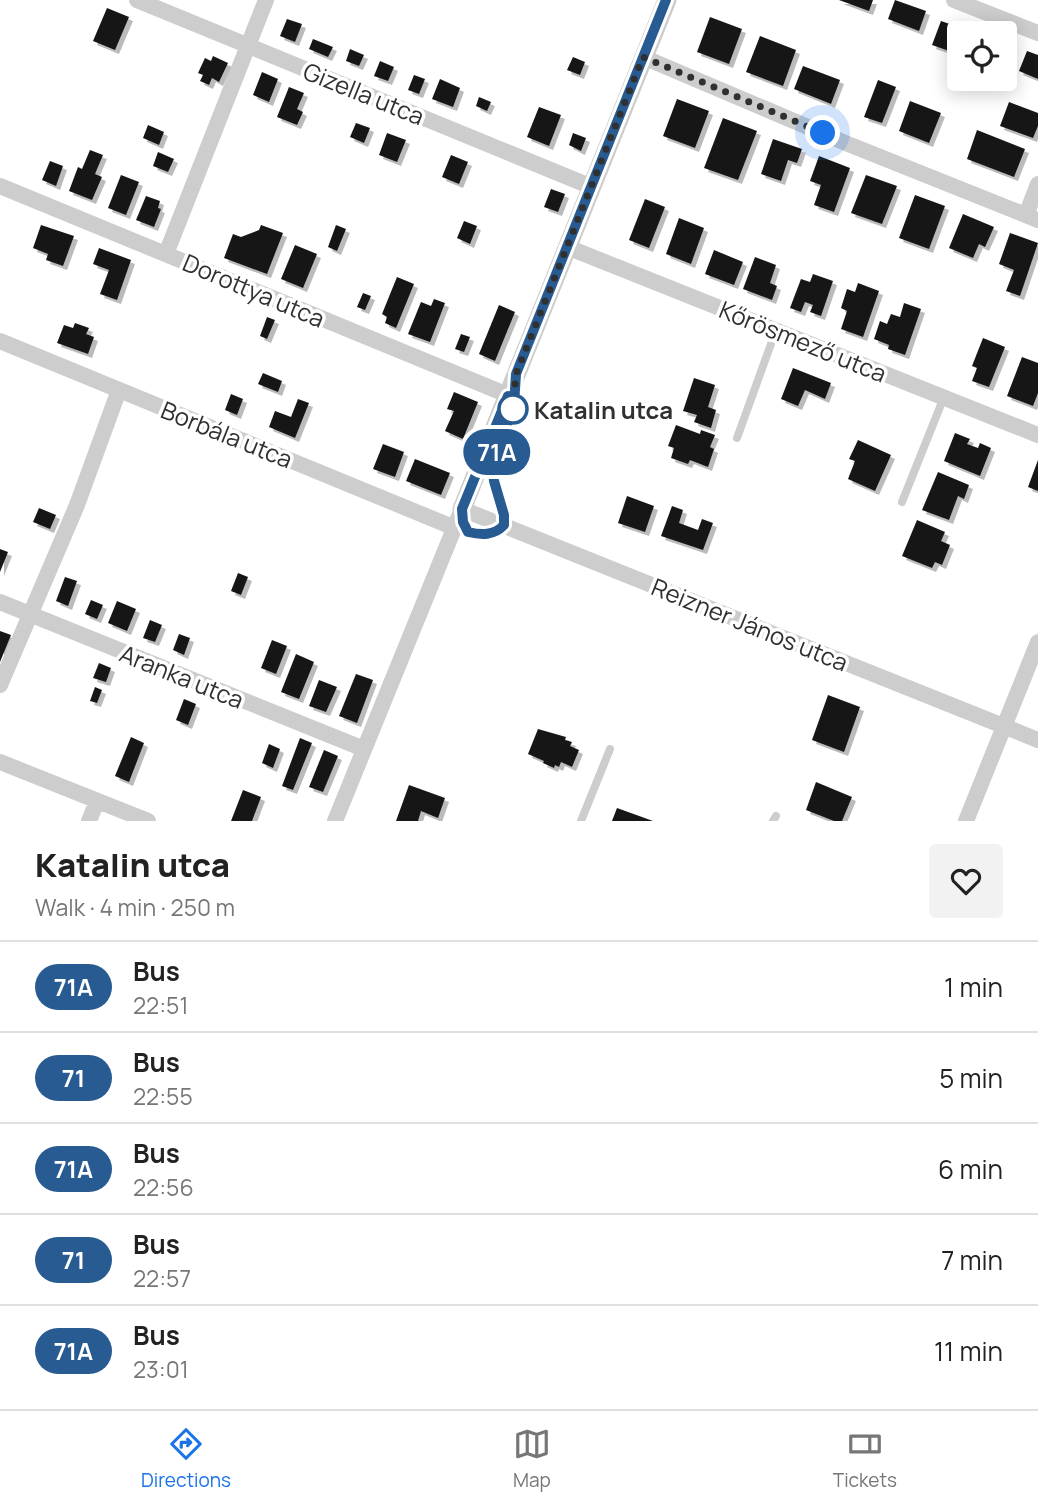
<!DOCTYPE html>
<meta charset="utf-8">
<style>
:root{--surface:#fff;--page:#f2f2f2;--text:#222;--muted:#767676;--line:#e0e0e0;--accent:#1a73e8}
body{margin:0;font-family:Manrope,sans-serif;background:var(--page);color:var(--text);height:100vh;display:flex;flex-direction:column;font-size:26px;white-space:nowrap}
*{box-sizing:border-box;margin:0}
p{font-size:23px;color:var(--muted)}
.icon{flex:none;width:38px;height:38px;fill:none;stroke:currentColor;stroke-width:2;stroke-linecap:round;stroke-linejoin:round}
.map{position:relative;height:821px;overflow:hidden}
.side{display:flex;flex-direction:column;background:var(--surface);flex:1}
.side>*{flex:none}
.badge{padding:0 14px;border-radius:23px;font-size:24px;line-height:46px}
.tools{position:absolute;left:947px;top:21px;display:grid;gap:14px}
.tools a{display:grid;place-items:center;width:70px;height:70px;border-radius:7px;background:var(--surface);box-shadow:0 4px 18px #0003;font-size:35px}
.you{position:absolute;width:35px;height:35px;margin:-18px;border:5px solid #fff;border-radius:50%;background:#1a73e8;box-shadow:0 0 0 10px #1a73e833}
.map>.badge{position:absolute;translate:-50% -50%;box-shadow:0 0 0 4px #fff}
.round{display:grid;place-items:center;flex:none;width:74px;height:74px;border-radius:7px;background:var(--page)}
.head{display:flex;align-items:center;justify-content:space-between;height:119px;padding:0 35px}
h1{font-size:33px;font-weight:800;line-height:52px}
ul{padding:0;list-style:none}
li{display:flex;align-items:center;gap:21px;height:91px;padding:0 35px;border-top:2px solid var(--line)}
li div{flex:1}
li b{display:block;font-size:26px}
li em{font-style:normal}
li .badge{min-width:77px;font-weight:700;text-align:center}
.tabs{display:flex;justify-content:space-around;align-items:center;height:98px;border-top:2px solid var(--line);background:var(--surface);font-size:19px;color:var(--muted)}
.tabs a{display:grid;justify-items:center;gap:4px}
.tabs .selected{color:var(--accent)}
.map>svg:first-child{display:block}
.building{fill:#171717;filter:url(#shadow)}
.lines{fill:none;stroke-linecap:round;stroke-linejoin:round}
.service{stroke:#cdcdcd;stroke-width:8}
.minor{stroke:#cdcdcd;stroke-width:16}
.tertiary{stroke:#cdcdcd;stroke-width:19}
.line-casing{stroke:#fff;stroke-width:16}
.line{stroke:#275b91;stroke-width:10}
.walk{stroke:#303030;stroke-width:7;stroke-dasharray:0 12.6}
.stop-dot{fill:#fff;stroke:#275b91;stroke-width:3.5}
.labels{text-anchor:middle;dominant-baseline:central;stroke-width:7;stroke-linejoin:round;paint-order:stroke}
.street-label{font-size:24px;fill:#303030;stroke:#fff}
.stop-label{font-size:24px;font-weight:bold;fill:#303030;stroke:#fff;text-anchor:start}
</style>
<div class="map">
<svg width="1038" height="821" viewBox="0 0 1038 821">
<defs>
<filter id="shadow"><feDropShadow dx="4" dy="4" stdDeviation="0" flood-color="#0004"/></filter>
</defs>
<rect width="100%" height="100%" fill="#fff"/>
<path class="building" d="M839 0H873L869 11Z
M895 0 926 11 919 31 888 19Z
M107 8 129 17 115 50 93 41Z
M710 17 742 29 729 64 697 52Z
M287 19 302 24 295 42 280 36Z
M941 21 964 29 962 33H959V43L955 53 932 45Z
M760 36 796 50 783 86 746 72Z
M313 39 333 47 328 57 309 49Z
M350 49 364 55 359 66 346 61Z
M1027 51 1038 55V79L1019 71Z
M213 56 228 63 219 82 212 78 209 85 200 81 203 75 198 73 205 58 211 61Z
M573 57 585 62 580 75 567 70Z
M380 61 394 67 388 81 374 76Z
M803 66 840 80 831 104 794 89Z
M262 72 278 79 269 102 253 95Z
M414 75 425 79 419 94 408 90Z
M440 79 460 88 453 107 432 99Z
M878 80 896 87 882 123 864 117Z
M289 87 304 93 297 109 303 112 297 125 277 117Z
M479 97 491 102 487 111 476 106Z
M677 99 709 111 695 148 663 136Z
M910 101 941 113 929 143 899 131Z
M1009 102 1038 113V126L1033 138 1000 126Z
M539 107 561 115 549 146 527 137Z
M723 118 757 131 738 180 704 168Z
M356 123 370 128 364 143 350 137Z
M148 125 164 132 159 145 143 138Z
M977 130 1025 149 1014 177 967 159Z
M387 133 406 140 397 162 379 155Z
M573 133 586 138 581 151 569 145Z
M773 139 802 149 797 163 788 160 781 181 761 174Z
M90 150 103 155 95 174 102 177 92 200 69 191 78 167 82 169Z
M158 152 174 159 168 172 153 166Z
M451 155 468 162 459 184 442 177Z
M819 156 850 168 834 212 814 205 821 185 810 181Z
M50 161 63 166 56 186 42 180Z
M121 175 139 182 126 215 108 208Z
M866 175 897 186 882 224 851 213Z
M551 189 565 194 558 212 544 207Z
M915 195 945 206 929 249 899 238Z
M146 196 160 201 158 208 161 209 154 227 136 220Z
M645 199 665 207 649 248 629 240Z
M963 214 994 227 985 247 979 244 973 258 949 248Z
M679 218 704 228 691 264 666 254Z
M464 221 477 226 470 244 457 238Z
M41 225 74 236 63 266 46 260 48 254 33 248Z
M261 225 283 233 267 274 224 258 233 234 241 237 259 230Z
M336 225 346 229 337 251 328 247Z
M1010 233 1038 243 1020 296 1006 291 1014 270 999 264Z
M295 245 317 254 303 288 281 279Z
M99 248 131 260 117 300 100 294 109 270 93 264Z
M714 250 743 262 734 285 705 274Z
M755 257 776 265 770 283 777 286 772 300 743 289Z
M813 274 833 281 821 316 810 312 813 305 805 302 801 312 790 308 801 279 810 282Z
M397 277 414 284 396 328 385 323 387 317 382 314Z
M858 283 879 291 863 337 841 329 847 311 841 308 847 289 855 292Z
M363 293 371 296 365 310 357 307Z
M434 299 445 303 430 342 408 334 421 302 431 306Z
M904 303 921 309 905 355 888 349 889 345 874 339 880 321 887 324 891 314 900 317Z
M499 305 515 312 495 361 479 354Z
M267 317 275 320 267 339 260 336Z
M75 323 89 328 86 334 94 337 88 354 57 343 64 325 73 328Z
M461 334 470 337 464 352 455 349Z
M983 338 1005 347 989 387 972 381 977 368 972 366Z
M1022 357 1038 363V393L1033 406 1007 396Z
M793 368 831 383 825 399 805 390 798 406 781 399Z
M263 373 282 381 278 392 258 384Z
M694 378 715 385 708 407 716 410 711 428 694 422 697 415 683 411Z
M454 392 478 402 463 439 445 431 454 411 447 409Z
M231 394 243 399 237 415 225 410Z
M298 399 309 403 295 438 269 427 275 411 291 417Z
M676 425 700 434 701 430 715 435 710 447 714 449 708 467 690 460 688 464 671 458 674 448 668 446Z
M955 433 970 439 967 444 978 448 980 443 991 448 980 476 944 461Z
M858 440 891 455 875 491 848 479 855 461 849 459Z
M383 444 404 452 395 477 373 469Z
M415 459 450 473 441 495 406 481Z
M1038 460V491L1028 487Z
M938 472 969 485 964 499 958 496 949 520 922 510Z
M627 496 654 506 645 532 618 523Z
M672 506 683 510 679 523 698 530 702 519 713 523 703 550 661 536Z
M39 508 56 515 50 529 33 522Z
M917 520 945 532 941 541 950 545 942 565 935 562 932 568 902 556Z
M0 549 8 552 0 572Z
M238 573 248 577 241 595 231 591Z
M65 577 77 581 68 606 56 601Z
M91 600 103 605 97 619 85 614Z
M117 601 136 609 127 631 108 623Z
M150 620 162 625 155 642 143 638Z
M0 631 11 635 0 662Z
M179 634 190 638 184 655 173 650Z
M272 640 287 646 276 674 261 668Z
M296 654 314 662 299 699 281 692Z
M99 663 111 668 106 682 93 678Z
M356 674 373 680 357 723 339 716Z
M319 680 337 687 326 712 309 706Z
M95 687 102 690 97 703 90 701Z
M828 695 860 707 844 752 812 740Z
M184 699 196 704 188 725 176 720Z
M538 729 566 737 565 740 572 742 570 746 579 750 572 767 561 762 559 767 555 765 554 768 543 763 544 761 528 754Z
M131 737 144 743 129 782 115 776Z
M300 738 312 743 293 790 282 786Z
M269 744 280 749 273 768 262 763Z
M324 750 338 756 323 792 309 787Z
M816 782 852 797 842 821H834L806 810Z
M409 785 445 798 438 818 421 811 418 821H396Z
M243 790 261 797 252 821H231Z
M617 808 653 821H612Z"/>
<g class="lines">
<path class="service" d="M737 438 776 330
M902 502 944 397
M463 515 468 532C481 535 494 536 504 525 505 505 489 486 492 465 496 440 514 420 515 395
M581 821 610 749
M773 821 776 816"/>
<path class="minor" d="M137 0 592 187
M954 0 1038 33
M643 57 848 144 1038 220
M0 186 508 395
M1026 215 1038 184
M567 247 1038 435
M166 254 266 0
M0 341 455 528
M0 602 364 749
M0 685 77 505 119 390
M0 762 148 821
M89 821 97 801
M335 821 462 509 1038 740
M966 821 1038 642"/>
<path class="tertiary" d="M462 509 667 0"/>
</g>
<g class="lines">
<defs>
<path id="line" d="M508 396 462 509 463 522 468 532C481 535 494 536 504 525V515L494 481 492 465 514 405 516 374 666 0"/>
</defs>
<use href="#line" class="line-casing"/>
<use href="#line" class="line"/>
<path class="walk" d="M513 409 516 374 643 57 823 133"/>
</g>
<circle class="stop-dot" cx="513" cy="409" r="14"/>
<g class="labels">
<g class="street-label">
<text transform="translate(364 93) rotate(22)">Gizella utca</text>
<text transform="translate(254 290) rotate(23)">Dorottya utca</text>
<text transform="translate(803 341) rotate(22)">Kőrösmező utca</text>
<text transform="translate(227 434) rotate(22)">Borbála utca</text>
<text transform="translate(750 624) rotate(22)">Reizner János utca</text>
<text transform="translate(182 676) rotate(22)">Aranka utca</text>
</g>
<g class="stop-label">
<text x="534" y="409">Katalin utca</text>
</g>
</g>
</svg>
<div class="tools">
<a><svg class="icon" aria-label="locate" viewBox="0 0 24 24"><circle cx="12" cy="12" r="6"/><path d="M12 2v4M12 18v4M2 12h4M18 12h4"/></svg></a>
</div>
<div class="you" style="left:823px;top:133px"></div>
<b class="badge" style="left:497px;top:452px;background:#275b91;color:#fff">71A</b>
</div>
<section class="side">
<div class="head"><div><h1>Katalin utca</h1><p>Walk · 4 min · 250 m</p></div><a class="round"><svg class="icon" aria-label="heart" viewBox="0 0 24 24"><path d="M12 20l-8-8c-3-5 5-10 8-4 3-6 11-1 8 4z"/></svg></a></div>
<ul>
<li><span class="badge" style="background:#275b91;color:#fff">71A</span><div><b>Bus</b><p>22:51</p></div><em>1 min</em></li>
<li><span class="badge" style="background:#275b91;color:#fff">71</span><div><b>Bus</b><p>22:55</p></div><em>5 min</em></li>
<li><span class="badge" style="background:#275b91;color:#fff">71A</span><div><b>Bus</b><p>22:56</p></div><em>6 min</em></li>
<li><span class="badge" style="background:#275b91;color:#fff">71</span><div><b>Bus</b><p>22:57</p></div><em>7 min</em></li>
<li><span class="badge" style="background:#275b91;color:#fff">71A</span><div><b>Bus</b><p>23:01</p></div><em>11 min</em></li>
</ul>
</section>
<nav class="tabs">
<a class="selected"><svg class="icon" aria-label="directions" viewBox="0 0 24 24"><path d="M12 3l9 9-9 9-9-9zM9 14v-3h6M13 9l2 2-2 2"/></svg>Directions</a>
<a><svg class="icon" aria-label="map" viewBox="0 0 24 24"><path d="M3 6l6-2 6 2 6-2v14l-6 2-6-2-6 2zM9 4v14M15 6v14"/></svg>Map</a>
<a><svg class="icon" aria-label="tickets" viewBox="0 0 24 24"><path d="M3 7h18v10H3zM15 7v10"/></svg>Tickets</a>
</nav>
